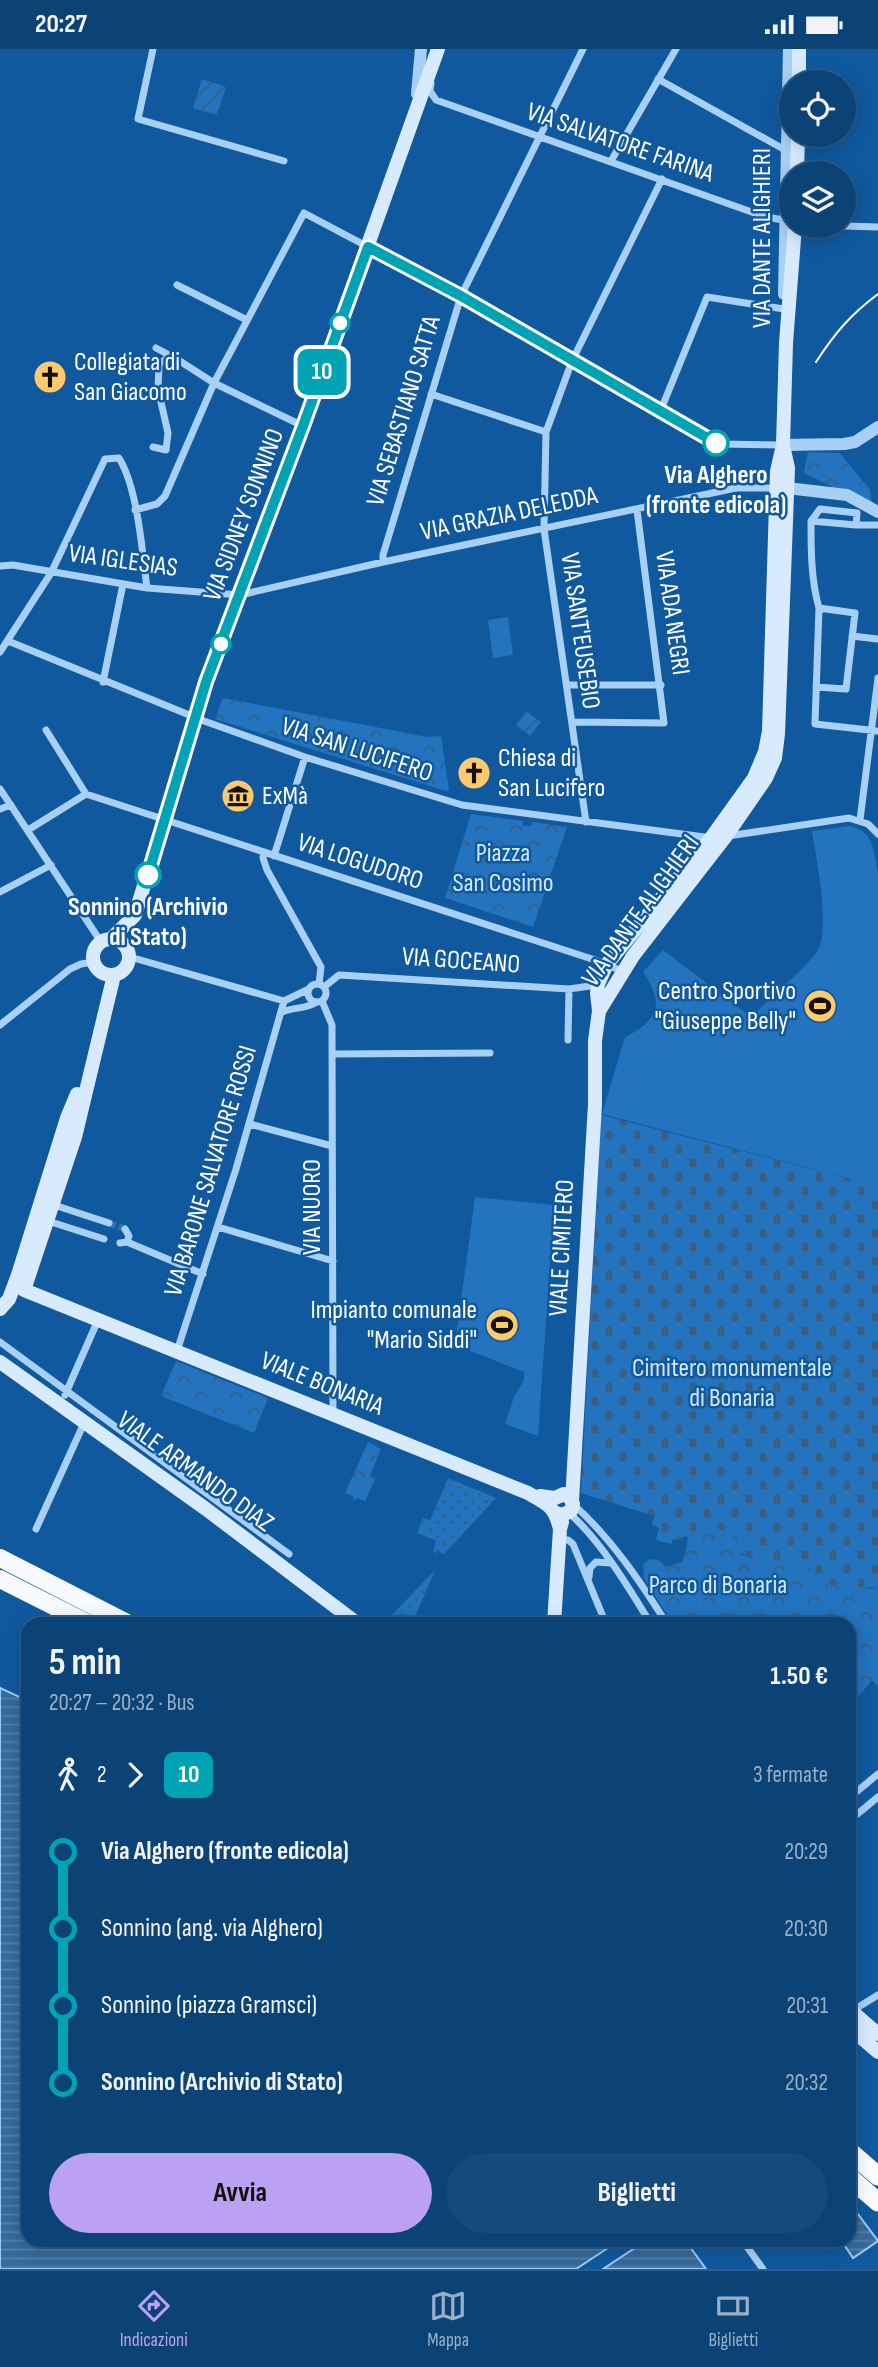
<!DOCTYPE html>
<html lang="it">
<meta charset="utf-8">
<style>
:root{--surface:#0c4377;--page:#154a7c;--text:#f1f3f6;--muted:#9ab0c6;--line:#2c5c89;--accent:#bca0f2}
body{margin:0;font-family:"Sofia Sans Condensed",sans-serif;background:var(--page);color:var(--text);height:100vh;display:flex;flex-direction:column;font-size:26px;white-space:nowrap}
*{box-sizing:border-box;margin:0}
p{font-size:23px;color:var(--muted)}
.icon{flex:none;width:38px;height:38px;fill:none;stroke:currentColor;stroke-width:2;stroke-linecap:round;stroke-linejoin:round}
.map{position:relative;flex:1;overflow:hidden}
.sheet{position:absolute;left:21px;top:1568px;width:835px;height:630px;display:flex;flex-direction:column;background:var(--surface);border-radius:21px;box-shadow:0 4px 18px #0003,0 0 0 2px var(--line)}
.sheet>*{flex:none}
.badge{padding:0 14px;border-radius:10px;font-size:24px;line-height:46px}
.tools{position:absolute;left:779px;top:21px;display:grid;gap:14px}
.tools a{display:grid;place-items:center;width:77px;height:77px;border-radius:50%;background:var(--surface);box-shadow:0 4px 18px #0003,0 0 0 2px var(--line);font-size:35px}
.map>.badge{position:absolute;translate:-50% -50%;box-shadow:0 0 0 4px #fff}
.legs{display:flex;align-items:center;gap:10px;height:77px;padding:0 28px;font-size:23px}
.legs p{margin-inline-start:auto}
.headline{display:flex;align-items:center;justify-content:space-between;height:119px;padding:0 28px}
h1{font-size:38px;font-weight:700;line-height:52px}
.cta{display:flex;gap:14px;margin-top:auto;padding:14px 28px}
.cta a{flex:1;height:80px;border-radius:42px;background:var(--accent);color:#111;font-size:28px;font-weight:700;line-height:80px;text-align:center}
.cta a+a{background:var(--page);color:var(--text)}
ul{padding:0 28px;list-style:none}
li{display:flex;align-items:center;gap:24px;height:77px;font-size:26px}
li i{display:grid;place-items:center;width:10px;height:100%;margin:0 9px;background:currentColor}
li i::after{content:'';width:18px;height:18px;margin:-9px;border:5px solid;border-radius:50%;background:var(--surface)}
li p{margin-inline-start:auto}
li:first-child i{background:linear-gradient(#0000 50%,currentColor 0)}
li:last-child i{background:linear-gradient(currentColor 50%,#0000 0)}
.status{display:flex;justify-content:space-between;align-items:center;height:49px;padding:0 35px;background:var(--surface);direction:ltr}
.status svg{height:19px;fill:currentColor}
.menu{display:flex;justify-content:space-around;align-items:center;height:98px;border-top:2px solid var(--line);background:var(--surface);font-size:19px;color:var(--muted)}
.menu a{display:grid;justify-items:center;gap:4px}
.menu .active{color:var(--accent)}
.map>svg:first-child{display:block}
.grass{fill:url(#grass-dots)}
.cemetery{fill:url(#cemetery-stones)}
.park{fill:url(#park-crowns)}
.garden{fill:url(#garden-furrows)}
.pitch{fill:#2373be}
.water{fill:url(#water-rules);stroke:#99ccf8;stroke-width:2}
.lines{fill:none;stroke-linecap:round;stroke-linejoin:round}
.minor-tunnel{stroke:#3472ad;stroke-width:7;stroke-dasharray:7 3.5;stroke-linecap:butt}
.minor{stroke:#a8d0f5;stroke-width:7}
.tertiary{stroke:#a8d0f5;stroke-width:12}
.secondary{stroke:#d8ebfe;stroke-width:14}
.primary{stroke:#f6faff;stroke-width:18}
.trunk{stroke:#fafcff;stroke-width:19}
.tram{stroke:#fff;stroke-width:2}
.line-1-casing{stroke:#fff;stroke-width:16}
.line-1{stroke:#00a3b4;stroke-width:10}
.stop-1-dot{fill:#fff;stroke:#00a3b4;stroke-width:3.5}
.labels{text-anchor:middle;dominant-baseline:central;stroke-width:5;stroke-linejoin:round;paint-order:stroke}
.street-label{font-size:26px;fill:#fff;stroke:#10599f}
.poi-label{font-size:26px;fill:#fff;stroke:#10599f;text-anchor:start}
.stop-label{font-size:26px;font-weight:bold;fill:#fff;stroke:#10599f}
.park-label{font-size:26px;fill:#d1e8fe;stroke:#10599f}
</style>
<div class="status"><b>20:27</b><svg viewBox="0 0 49 12"><path d="M0 12V9h3v3zM5 12V6h3v6zM10 12V3h3v9zM15 12V0h3v12zM26 1h20v11H26zM47 4h2v5h-2z"/></svg></div>
<div class="map">
<svg width="878" height="2220" viewBox="0 0 878 2220">
<defs>
<pattern id="grass-dots" width="8" height="8" patternUnits="userSpaceOnUse" patternTransform="scale(1.75)"><rect width="8" height="8" fill="#2373be"/><path d="M2 2h.1M6 6h.1" fill="none" stroke="#3a5e7f" stroke-width="1.8" stroke-linecap="round"/></pattern>
<pattern id="cemetery-stones" width="16" height="16" patternUnits="userSpaceOnUse" patternTransform="scale(1.75)"><rect width="16" height="16" fill="#2373be"/><path d="M2 7V4a2 2 0 0 1 4 0v3zM10 15v-3a2 2 0 0 1 4 0v3z" fill="#3a5e7f"/></pattern>
<pattern id="park-crowns" width="20" height="18" patternUnits="userSpaceOnUse" patternTransform="scale(1.75)"><rect width="20" height="18" fill="#2373be"/><path d="M2 6a3 3 0 1 1 6 0M12 15a3 3 0 1 1 6 0" fill="none" stroke="#3a5e7f"/></pattern>
<pattern id="garden-furrows" width="10" height="10" patternUnits="userSpaceOnUse" patternTransform="scale(1.75)"><rect width="10" height="10" fill="#2373be"/><path d="M-1 1l2-2M0 10L10 0M9 11l2-2" fill="none" stroke="#3a5e7f"/></pattern>
<pattern id="water-rules" width="6" height="5" patternUnits="userSpaceOnUse" patternTransform="scale(1.75)"><rect width="6" height="5" fill="#366a9c"/><path d="M0 2.5h6" fill="none" stroke="#5480ab"/></pattern>
</defs>
<rect width="100%" height="100%" fill="#10599f"/>
<path class="grass" d="M448 1429 496 1449 444 1505 438 1502 436 1504 433 1503 436 1492 417 1484 423 1469 430 1471Z
M435 1521 412 1575H403L392 1566Z"/>
<path class="cemetery" d="M601 1066 878 1137V1540L869 1538 856 1541 854 1544 821 1532 807 1516 754 1510 702 1487 694 1505 686 1503 688 1488 683 1487 682 1492 673 1490 671 1495 656 1491 659 1479 652 1476 654 1467 581 1444Z"/>
<path class="park" d="M808 403 840 404 870 441 872 457 804 424Z
M223 649 428 688 441 687 449 741 446 742 215 670Z
M471 765 523 772V777H531L532 773 567 778 533 878 445 849Z
M176 1312 268 1349 254 1384 161 1347Z
M368 1393 381 1400 370 1427 375 1430 365 1452 357 1449 356 1451 353 1450V1447L345 1444Z
M719 1480 739 1492 736 1500 742 1506 754 1510 807 1516 821 1532 854 1544 858 1539 878 1540V1638L872 1631 859 1647 849 1639V1575H794L788 1566 774 1575H673L644 1529 643 1515 650 1510 658 1511 666 1518 682 1513 686 1503 694 1504 699 1486H702L703 1481Z"/>
<path class="garden" d="M202 30 226 38 217 66 193 59Z
M526 662 541 673 530 687 516 676Z"/>
<path class="pitch" d="M508 568 513 606 493 609 488 571Z
M851 777C874 783 874 803 878 823V1137L602 1065 625 988C659 971 665 955 643 923L663 901 751 968C770 949 800 924 816 904 832 883 816 808 812 782Z
M475 1148 554 1156 538 1387 505 1375 514 1348 524 1331V1323L455 1296Z"/>
<path class="water" d="M0 1639 26 1651 28 1655V2191H620L576 2220H0Z
M849 2153 878 2192 853 2209 841 2191H849Z
M647 2191H671L674 2193 685 2191 706 2220H603Z"/>
<g class="lines">
<path class="minor-tunnel" d="M109 1174 125 1180"/>
<path class="minor" d="M153 0 138 70 284 112
M658 30 787 102
M431 34 430 42 436 51 763 167 787 172
M611 112 676 0
M844 177 878 178
M177 236 247 271
M156 299 175 309 214 334 303 377
M431 345 546 383
M660 363 707 248 784 260
M153 398 166 401 168 384 158 340 159 315 166 310 173 312 175 309
M820 460 857 464 856 476 811 472Z
M135 461 157 455 165 447 214 334 304 164 461 247 719 395 783 396
M811 472C811 501 811 531 819 559L815 675 878 682
M856 476H878
M383 513V506L461 247 583 0
M0 517 13 516 147 539 240 546 383 513 736 439H777
M852 587 877 590
M8 592 204 672 305 708 462 756 712 789
M0 603 51 524 105 410 119 409C138 440 142 502 147 539
M103 633 123 535
M567 636H661
M816 638 846 640 855 564 819 559
M572 673 664 674 637 461
M46 681 86 745
M0 740 101 893
M0 760 11 756
M860 771 878 629
M586 773 544 480 546 383 572 312 662 130
M28 781 86 745 595 911 622 922
M728 787 849 769 868 775 878 785
M264 804 263 809 267 821 321 918 319 935
M274 807 305 708
M0 843 51 816
M130 908 284 952
M308 944a9 9 0 1 1 18 0a9 9 0 1 1-18 0Z
M324 938 339 926 569 940 597 936
M284 952 309 940
M322 952 332 976 333 1365
M282 963C293 958 307 960 317 953
M0 976 70 920 81 915 94 913
M568 991 569 940
M332 1005 490 1004
M250 1075 332 1097
M54 1156 109 1174
M48 1172 104 1190
M218 1178 333 1212
M125 1180 129 1187 127 1193
M120 1194 127 1193 203 1225
M0 1293 289 1505
M177 1302 236 1120 284 952
M65 1346 98 1271
M573 1455C611 1489 640 1532 667 1575
M569 1464C601 1492 629 1539 651 1575
M36 1480 84 1374
M559 1491H568L573 1495 606 1575
M589 1528 590 1519 596 1513 610 1514
M849 1749 878 1725
M849 1772 878 1748
M852 1962 878 1946
M742 2191 763 2220"/>
<path class="tertiary" d="M417 45 421 0
M784 245 789 0
M783 396 844 395 855 393 878 378
M787 439 847 446 878 463"/>
<path class="secondary" d="M799 33V0
M797 124 798 86
M111 890 135 866 206 633 303 377 438 0
M93 908a18 18 0 1 1 36 0a18 18 0 1 1-36 0Z
M114 926 75 1088 24 1241 528 1444C548 1456 554 1456 560 1480
M599 962 633 907 726 787 766 729 775 709 778 685 788 419 784 401
M0 1260 9 1250 18 1226 67 1069 77 1045
M0 1313 206 1460 358 1575
M540 1447 555 1449 564 1445 570 1449 573 1455 571 1462 562 1466 556 1464
M572 1452 595 1055V992L599 962 597 944 598 935 607 915 711 789 754 729 765 703 769 682 777 422 783 396 786 294 795 177
M554 1575 560 1480 562 1473
M849 1960 878 1985
M849 1978 878 2003"/>
<path class="primary" d="M0 1509 129 1575
M0 1530 89 1575"/>
<path class="trunk" d="M849 2102 878 2127
M849 2128 878 2153"/>
<path class="tram" d="M816 313C835 284 850 266 878 245"/>
</g>
<g class="lines">
<defs>
<path id="line-1" d="M148 826 206 633 303 377 368 198 461 247 716 394"/>
</defs>
<use href="#line-1" class="line-1-casing"/>
<use href="#line-1" class="line-1"/>
</g>
<defs>
<symbol id="church-disc" viewBox="-11 -11 22 22"><circle r="9.5" fill="#ffca6c" stroke="#10599f"/><path d="M-1.2-6h2.4v3.5h3.3v2.4h-3.3V6h-2.4V-.1h-3.3v-2.4h3.3Z" fill="#111"/></symbol>
<symbol id="museum-disc" viewBox="-11 -11 22 22"><circle r="9.5" fill="#ffca6c" stroke="#10599f"/><path d="M0-6L6-3V-2H-6V-3ZM-5-1h2V3h-2ZM-1-1h2V3h-2ZM3-1h2V3H3ZM-6 4H6V6H-6Z" fill="#111"/></symbol>
<symbol id="stadium-disc" viewBox="-11 -11 22 22"><circle r="9.5" fill="#ffca6c" stroke="#10599f"/><path d="M0-5a6.5 5 0 1 0 0 10a6.5 5 0 1 0 0-10ZM-3.5-1.8h7v3.6h-7Z" fill="#111"/></symbol>
</defs>
<g fill-rule="evenodd">
<use href="#church-disc" x="31" y="309" width="38" height="38"/>
<use href="#church-disc" x="455" y="705" width="38" height="38"/>
<use href="#museum-disc" x="219" y="728" width="38" height="38"/>
<use href="#stadium-disc" x="801" y="938" width="38" height="38"/>
<use href="#stadium-disc" x="483" y="1257" width="38" height="38"/>
</g>
<g class="stop-1-dot">
<circle cx="340" cy="274" r="9"/>
<circle cx="716" cy="394" r="12"/>
<circle cx="221" cy="595" r="9"/>
<circle cx="148" cy="826" r="12"/>
</g>
<g class="labels">
<g class="street-label">
<text transform="translate(620 94) rotate(19)">VIA SALVATORE FARINA</text>
<text transform="translate(762 189) rotate(-90)">VIA DANTE ALIGHIERI</text>
<text transform="translate(404 362) rotate(-73)">VIA SEBASTIANO SATTA</text>
<text transform="translate(509 465) rotate(-12)">VIA GRAZIA DELEDDA</text>
<text transform="translate(244 466) rotate(-69)">VIA SIDNEY SONNINO</text>
<text transform="translate(123 512) rotate(8)">VIA IGLESIAS</text>
<text transform="translate(672 564) rotate(82)">VIA ADA NEGRI</text>
<text transform="translate(580 582) rotate(82)">VIA SANT'EUSEBIO</text>
<text transform="translate(357 701) rotate(18)">VIA SAN LUCIFERO</text>
<text transform="translate(360 813) rotate(18)">VIA LOGUDORO</text>
<text transform="translate(641 862) rotate(-54)">VIA DANTE ALIGHIERI</text>
<text transform="translate(461 912) rotate(4)">VIA GOCEANO</text>
<text transform="translate(211 1122) rotate(-73)">VIA BARONE SALVATORE ROSSI</text>
<text transform="translate(312 1158) rotate(-90)">VIA NUORO</text>
<text transform="translate(562 1199) rotate(-87)">VIALE CIMITERO</text>
<text transform="translate(322 1335) rotate(22)">VIALE BONARIA</text>
<text transform="translate(195 1423) rotate(36)">VIALE ARMANDO DIAZ</text>
</g>
<g class="poi-label">
<text x="74" y="313">Collegiata di<tspan x="74" dy="30">San Giacomo</tspan></text>
<text x="498" y="709">Chiesa di<tspan x="498" dy="30">San Lucifero</tspan></text>
<text x="262" y="747">ExMà</text>
<text x="796" y="942" text-anchor="end">Centro Sportivo<tspan x="796" dy="30">"Giuseppe Belly"</tspan></text>
<text x="477" y="1261" text-anchor="end">Impianto comunale<tspan x="477" dy="30">"Mario Siddi"</tspan></text>
</g>
<g class="stop-label">
<text x="716" y="426">Via Alghero<tspan x="716" dy="30">(fronte edicola)</tspan></text>
<text x="148" y="858">Sonnino (Archivio<tspan x="148" dy="30">di Stato)</tspan></text>
</g>
<g class="park-label">
<text x="503" y="804">Piazza<tspan x="503" dy="30">San Cosimo</tspan></text>
<text x="732" y="1319">Cimitero monumentale<tspan x="732" dy="30">di Bonaria</tspan></text>
<text x="718" y="1536">Parco di Bonaria</text>
</g>
</g>
</svg>
<div class="tools">
<a><svg class="icon" aria-label="locate" viewBox="0 0 24 24"><circle cx="12" cy="12" r="6"/><path d="M12 2v4M12 18v4M2 12h4M18 12h4"/></svg></a>
<a><svg class="icon" aria-label="layers" viewBox="0 0 24 24"><path d="M12 4l9 5-9 5-9-5zM3 14l9 5 9-5"/></svg></a>
</div>
<b class="badge" style="left:322px;top:323px;background:#00a3b4;color:#fff">10</b>
<section class="sheet">
<div class="headline"><div><h1>5 min</h1><p>20:27 – 20:32 · Bus</p></div><b>1.50 €</b></div>
<div class="legs"><svg class="icon" aria-label="walk" viewBox="0 0 24 24"><circle cx="13" cy="4" r="2"/><path d="M13 8l-2 6 4 7M11 14l-3 7M7 12l3-4h3l4 4"/></svg>2<svg class="icon" aria-label="forward" viewBox="0 0 24 24"><path d="M9 5l7 7-7 7"/></svg><b class="badge" style="background:#00a3b4;color:#fff">10</b><p>3 fermate</p></div>
<ul>
<li><i style="color:#00a3b4"></i><b>Via Alghero (fronte edicola)</b><p>20:29</p></li>
<li><i style="color:#00a3b4"></i><span>Sonnino (ang. via Alghero)</span><p>20:30</p></li>
<li><i style="color:#00a3b4"></i><span>Sonnino (piazza Gramsci)</span><p>20:31</p></li>
<li><i style="color:#00a3b4"></i><b>Sonnino (Archivio di Stato)</b><p>20:32</p></li>
</ul>
<div class="cta"><a>Avvia</a><a>Biglietti</a></div>
</section>
</div>
<nav class="menu">
<a class="active"><svg class="icon" aria-label="directions" viewBox="0 0 24 24"><path d="M12 3l9 9-9 9-9-9zM9 14v-3h6M13 9l2 2-2 2"/></svg>Indicazioni</a>
<a><svg class="icon" aria-label="map" viewBox="0 0 24 24"><path d="M3 6l6-2 6 2 6-2v14l-6 2-6-2-6 2zM9 4v14M15 6v14"/></svg>Mappa</a>
<a><svg class="icon" aria-label="tickets" viewBox="0 0 24 24"><path d="M3 7h18v10H3zM15 7v10"/></svg>Biglietti</a>
</nav>
